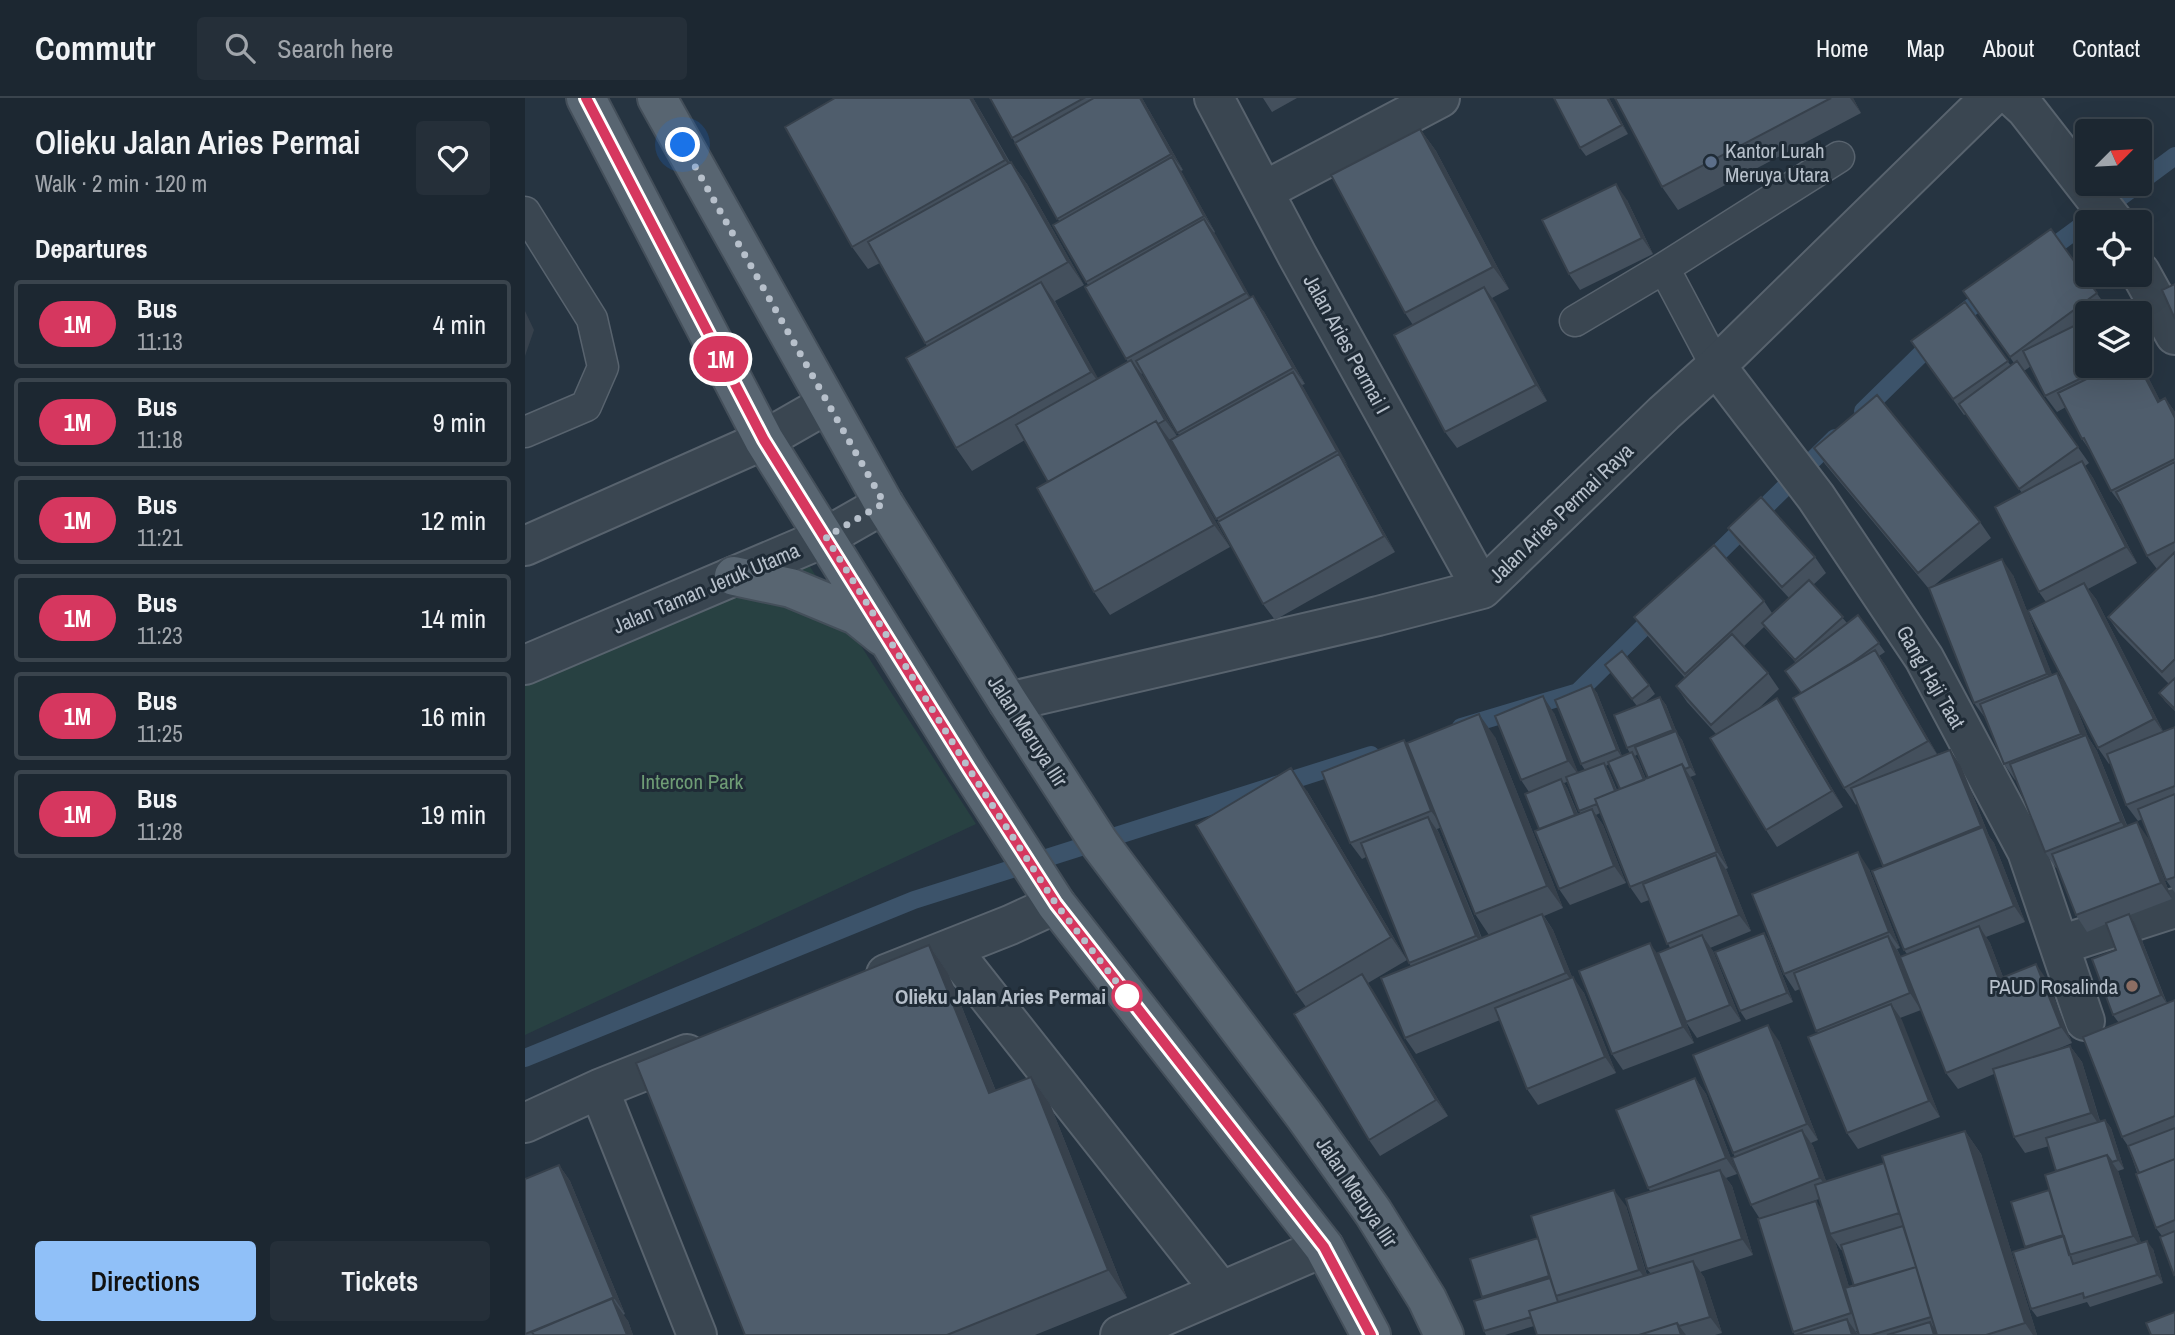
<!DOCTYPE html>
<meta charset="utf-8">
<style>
:root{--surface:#1c2731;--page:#252f39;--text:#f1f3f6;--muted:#a0a5ab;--line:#3a444d;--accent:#90c0f8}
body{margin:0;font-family:"Archivo Narrow",sans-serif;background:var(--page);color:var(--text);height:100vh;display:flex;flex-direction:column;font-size:26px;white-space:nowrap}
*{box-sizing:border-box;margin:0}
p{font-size:23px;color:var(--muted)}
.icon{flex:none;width:38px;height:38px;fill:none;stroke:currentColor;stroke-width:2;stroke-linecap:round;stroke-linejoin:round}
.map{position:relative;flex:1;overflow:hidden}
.side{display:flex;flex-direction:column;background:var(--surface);width:525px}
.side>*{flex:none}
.badge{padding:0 14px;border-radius:23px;font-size:24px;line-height:46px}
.needle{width:46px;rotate:66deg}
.buttons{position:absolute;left:1550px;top:21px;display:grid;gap:14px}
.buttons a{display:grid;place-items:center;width:77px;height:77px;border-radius:7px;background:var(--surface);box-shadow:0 7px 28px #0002,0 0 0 2px var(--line);font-size:35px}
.you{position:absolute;width:35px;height:35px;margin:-18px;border:5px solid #fff;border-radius:50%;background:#1a73e8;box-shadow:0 0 0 10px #1a73e833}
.map>.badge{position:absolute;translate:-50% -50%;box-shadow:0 0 0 4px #fff}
h2{padding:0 35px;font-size:26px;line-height:63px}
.round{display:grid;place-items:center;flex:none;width:74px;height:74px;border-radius:7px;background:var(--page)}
.head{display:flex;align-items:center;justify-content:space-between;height:119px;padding:0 35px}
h1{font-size:33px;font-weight:600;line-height:52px}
.primary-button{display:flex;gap:14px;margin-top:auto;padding:14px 35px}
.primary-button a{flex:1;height:80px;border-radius:7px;background:var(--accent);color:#111;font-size:28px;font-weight:600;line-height:80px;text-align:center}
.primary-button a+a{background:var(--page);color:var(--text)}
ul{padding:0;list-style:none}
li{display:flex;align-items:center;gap:21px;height:88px;margin:0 14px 10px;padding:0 21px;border:4px solid var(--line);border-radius:7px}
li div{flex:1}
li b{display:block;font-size:26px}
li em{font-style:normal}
li .badge{min-width:77px;font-weight:700;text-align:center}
header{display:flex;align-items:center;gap:42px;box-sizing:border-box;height:98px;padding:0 35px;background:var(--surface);border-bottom:2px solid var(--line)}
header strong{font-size:33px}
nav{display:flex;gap:38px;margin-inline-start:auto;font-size:24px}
.search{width:490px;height:63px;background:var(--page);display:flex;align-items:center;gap:18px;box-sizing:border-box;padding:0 24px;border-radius:7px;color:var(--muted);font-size:26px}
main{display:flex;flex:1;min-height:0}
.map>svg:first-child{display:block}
.green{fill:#284142}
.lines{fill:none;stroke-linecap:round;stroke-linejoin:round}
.stream{stroke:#3c536a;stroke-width:18}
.lane-casing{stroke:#58636e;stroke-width:33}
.street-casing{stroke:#58636e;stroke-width:42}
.primary-casing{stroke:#444f5a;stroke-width:42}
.lane{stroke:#3a4651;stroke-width:30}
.street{stroke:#3a4651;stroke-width:38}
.primary{stroke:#586571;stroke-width:38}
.wall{fill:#44505d;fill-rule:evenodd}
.shaded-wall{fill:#37414c}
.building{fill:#4f5d6c;stroke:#37414c;stroke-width:2}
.line-casing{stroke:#fff;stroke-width:16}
.line{stroke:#d6375f;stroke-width:10}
.walk{stroke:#b7c0cb;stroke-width:7;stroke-dasharray:0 12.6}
.service-dot{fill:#5c6f8a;stroke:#1f2b36;stroke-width:2.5}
.education-dot{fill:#8d6e63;stroke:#1f2b36;stroke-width:2.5}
.stop-dot{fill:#fff;stroke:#d6375f;stroke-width:3.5}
.labels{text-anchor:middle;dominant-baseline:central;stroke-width:6;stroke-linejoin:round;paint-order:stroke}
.poi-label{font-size:21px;fill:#b7c0cb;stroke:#1f2b36;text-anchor:start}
.street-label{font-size:21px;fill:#b7c0cb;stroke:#1f2b36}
.park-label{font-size:21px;fill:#6e9c75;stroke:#1f2b36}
.stop-label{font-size:21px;font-weight:bold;fill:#b7c0cb;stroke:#1f2b36;text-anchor:end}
</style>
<header>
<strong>Commutr</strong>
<div class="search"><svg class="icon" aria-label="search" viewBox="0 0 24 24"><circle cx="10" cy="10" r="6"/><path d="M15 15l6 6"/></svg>Search here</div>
<nav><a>Home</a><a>Map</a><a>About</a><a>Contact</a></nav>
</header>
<main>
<section class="side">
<div class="head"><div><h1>Olieku Jalan Aries Permai</h1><p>Walk · 2 min · 120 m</p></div><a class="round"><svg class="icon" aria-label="heart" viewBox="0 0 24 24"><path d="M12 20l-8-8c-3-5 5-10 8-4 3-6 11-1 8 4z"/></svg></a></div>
<h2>Departures</h2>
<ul>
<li><span class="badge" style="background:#d6375f;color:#fff">1M</span><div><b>Bus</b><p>11:13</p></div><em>4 min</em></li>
<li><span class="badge" style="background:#d6375f;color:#fff">1M</span><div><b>Bus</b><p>11:18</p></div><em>9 min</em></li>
<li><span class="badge" style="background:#d6375f;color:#fff">1M</span><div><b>Bus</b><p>11:21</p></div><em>12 min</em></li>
<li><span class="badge" style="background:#d6375f;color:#fff">1M</span><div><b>Bus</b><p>11:23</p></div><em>14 min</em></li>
<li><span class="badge" style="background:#d6375f;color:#fff">1M</span><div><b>Bus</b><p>11:25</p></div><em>16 min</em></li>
<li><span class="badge" style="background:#d6375f;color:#fff">1M</span><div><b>Bus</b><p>11:28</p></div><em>19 min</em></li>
</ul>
<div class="primary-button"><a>Directions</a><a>Tickets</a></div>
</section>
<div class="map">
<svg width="1650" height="1237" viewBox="0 0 1650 1237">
<rect width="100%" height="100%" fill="#263441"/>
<path class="green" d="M280 461 451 726 0 937V583Z"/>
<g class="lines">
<path class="stream" d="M1615 84 1650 58
M1517 157 1613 86
M1338 313 1437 216 1466 194
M1178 470 1310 340
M936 629 1053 594 1133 515
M0 960 389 802 846 657"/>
<defs>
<path id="lane" d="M0 114 67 221 78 269 61 308 0 334
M1139 170 1191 268
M1050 223 1139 170 1314 59"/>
<path id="street" d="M689 0 772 157 957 491
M1489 0 1501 11 1589 124
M739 93 915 0
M1615 174 1650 237
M1191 268 1291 399 1399 560 1502 753 1560 923
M0 448 239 342 302 306
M0 567 301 439 359 406
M483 604 853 518 957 491 1139 315 1191 268 1465 0
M1535 847 1650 810
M426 851 696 1193
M361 876 485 827 531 806
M74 991 172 1237
M0 1025 74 991 162 956
M595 1237 799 1149"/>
<path id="primary" d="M61 0 239 342 444 671 531 806 799 1149 846 1237
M132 0 359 406 483 604 575 746 779 1017 848 1114 902 1201 919 1237
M209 478 266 490 331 517 357 538"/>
</defs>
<use href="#lane" class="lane-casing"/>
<use href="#street" class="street-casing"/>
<use href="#primary" class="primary-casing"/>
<use href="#lane" class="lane"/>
<use href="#street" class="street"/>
<use href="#primary" class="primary"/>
</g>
<path class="wall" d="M448 0 485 64H486L502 86 559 187 530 203 573 281 603 264 560 189 563 187 528 127 534 123 465 0H617L658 72 656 73 690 134 689 135 725 199 739 214 780 286 777 287 870 454 750 522 738 506 694 424 646 342 654 337 618 275 616 276 652 338 644 342 705 449 585 517 569 494 523 384 500 342 447 373 431 350 402 248 355 165 343 171 327 149Z
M738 0H772L747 14Z
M1084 0 1103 36 1061 58 1055 50Z
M1090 0H1328L1336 15 1153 112 1137 89Z
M895 31 911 53 984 191 967 200 1022 303 932 350 920 334 888 227 880 215Z
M1102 102 1128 156 1055 192 1044 176Z
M1526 131 1583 211 1585 210 1589 215H1563V268H1615L1620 273 1635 303 1640 300 1650 314V613L1640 603 1634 595 1644 586 1594 535 1583 519 1632 471 1622 458 1598 409 1586 393 1568 357 1557 341 1541 309 1532 314 1520 298 1506 268 1499 273 1564 365 1560 368 1568 380 1612 465 1563 491 1571 501 1638 633 1650 629V795L1641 782 1617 721 1613 723 1601 707 1585 665 1584 666 1573 650 1547 599 1563 639 1572 653 1602 727 1623 740 1647 801 1605 817 1610 825 1642 905 1650 902V1178L1635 1139 1637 1138 1631 1130 1603 1048 1597 1039 1594 925 1588 917 1591 852 1581 826 1562 834 1551 817 1532 770H1531L1520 754 1491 682H1490L1479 666 1461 621 1449 605 1405 491H1404L1300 366 1289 350 1455 424 1466 440 1406 490 1488 477 1527 577 1532 575 1540 586 1521 504 1514 494 1497 395 1441 316 1439 317 1386 243 1440 204 1486 268 1489 265 1438 193Z
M1203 430 1290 459 1301 475 1288 487 1322 525 1333 517 1360 554 1354 558 1361 568 1412 656 1425 652 1436 668 1464 738 1469 745 1500 824 1461 839 1465 845 1478 879 1522 882 1547 945 1523 955 1545 948 1557 964 1575 1023 1580 1022 1586 1030 1599 1071 1593 1073 1616 1145 1628 1151 1638 1185 1565 1209 1562 1204 1512 1219 1506 1211 1500 1149 1531 1073 1524 1048 1500 1055 1489 1039 1469 976 1433 991 1421 975 1396 912 1375 920 1415 1019 1333 1051 1322 1035 1293 935 1275 891 1270 893 1259 876 1344 771 1375 850 1372 851 1376 859 1382 856 1379 852 1358 769 1332 705 1331 707 1319 690 1276 595 1271 565 1239 529 1218 549 1243 575 1254 591 1232 612 1263 616 1318 709 1252 749 1241 732 1191 636 1162 604 1151 588 1160 580 1120 535 1109 519 1239 503 1247 515 1264 500 1214 446Z
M1080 567 1124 587 1130 596 1118 606 1135 599 1141 607 1152 635 1157 642 1171 677 1165 679 1168 683 1203 770 1201 771 1226 833 1185 850 1188 853 1216 923 1172 940 1161 924 1169 945 1098 972 1087 956 1135 860 1145 850 1124 802 1116 805 1105 789 1075 715 1071 717 1078 727 1101 785 1045 807 1034 791 1014 731 1004 694 996 682 1029 615 1053 675 1060 672 1056 666 1066 587 1072 595 1097 658 1105 655 1102 650 1112 608ZM1113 656 1123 680 1121 681 1113 662 1110 658ZM1084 666 1095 691 1092 692 1084 673 1081 668ZM1042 684 1055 715 1053 716 1042 690 1039 685Z
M970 639 1038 810 1019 818 1028 832 1047 879 1059 895 1091 975 1013 1007 1002 991 975 922 891 956 880 940 886 868 884 865 841 759 837 761 825 745 879 642 883 647ZM915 730 950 816 964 837 957 840 914 735 912 731Z
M782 693 882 862 843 885 923 1018 855 1058 844 1042 781 909 771 895Z
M1239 835 1244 843 1268 904 1221 922 1215 913Z
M404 847 423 875 471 993 506 979 525 1006 602 1200 510 1237H220Z
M1254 943 1293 1042 1286 1045 1288 1048 1301 1083 1359 1065 1440 1033 1456 1056 1512 1237H1334L1333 1233H1331L1334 1237H1270L1268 1234 1235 1121 1226 1107 1210 1059 1208 1055ZM1294 1101 1298 1112 1280 1106ZM1310 1143 1316 1152H1317L1329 1188 1324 1189Z
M1170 980 1181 996 1212 1076 1201 1080 1207 1088 1228 1157 1175 1174 1179 1179 1197 1235 1190 1237H1012L1009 1228 980 1237H961L959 1233 958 1200 957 1199 1013 1140 1101 1108 1122 1177 1126 1176 1122 1171 1126 1094 1123 1090Z
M34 1067 45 1083 100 1216 98 1217 103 1223 108 1237H0V1081Z"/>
<path class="shaded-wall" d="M445 0H448L496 85 480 62Z
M615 0H617L658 72 646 56Z
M1082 0H1084L1103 36 1097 27Z
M1325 0H1328L1336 15Z
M895 31 911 53 984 191 968 169Z
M647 59 658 76 690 134 679 118Z
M486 64 502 86 559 187 543 164Z
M1091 86 1102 102 1128 156 1117 140Z
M679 121 691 137 732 211 721 195Z
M516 184 532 207 582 296 566 274Z
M959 189 971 205 1022 303 1011 287Z
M728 198 739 214 780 286 768 270Z
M0 213 9 232 0 258Z
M606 262 618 278 652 338 640 322Z
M1615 265 1620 273 1644 320 1633 304 1614 268H1615Z
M768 274 779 290 824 369 812 353Z
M1640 300 1650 314V320Z
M631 323 647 345 705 449 689 427Z
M814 356 825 373 870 454 859 438Z
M1557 363 1568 380 1612 465 1601 449Z
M1477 461 1488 477 1533 592 1522 576Z
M1559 485 1571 501 1640 637 1629 621Z
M1350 552 1361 568 1414 659 1403 643Z
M1532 575 1544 591 1563 639 1572 653 1607 741 1596 724 1566 649 1556 636Z
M1066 587 1072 595 1098 661 1092 652Z
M1018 598 1029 615 1055 679 1043 663Z
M1135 599 1141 607 1152 635 1157 642 1171 677 1165 669 1153 639 1148 632Z
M1252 600 1263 616 1318 709 1307 693Z
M954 616 970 639 1038 810 1022 788Z
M879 642 890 658 918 729 906 713Z
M1425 652 1436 668 1464 738 1469 745 1500 824 1489 808 1460 735 1456 728Z
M1107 654 1113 662 1127 696 1121 687Z
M1079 665 1084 673 1097 707 1092 698Z
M1157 666 1168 683 1203 770 1192 754Z
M766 670 782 693 882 862 866 839Z
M1036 681 1042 690 1059 732 1053 724Z
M1067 711 1078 727 1101 785 1089 768Z
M903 719 914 735 962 854 951 838Z
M1612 724 1623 740 1647 801 1636 785Z
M1333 754 1344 771 1375 850 1364 834Z
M1191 757 1202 773 1226 833 1214 817Z
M1017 816 1028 832 1052 891 1041 875Z
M1604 816 1610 825 1642 906 1636 897Z
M1454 828 1465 845 1485 897 1474 881Z
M1239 835 1244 843 1268 904 1262 895Z
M1177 837 1188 853 1216 923 1205 907Z
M1363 838 1374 855 1396 912 1385 895Z
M1125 845 1136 861 1169 945 1158 929Z
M404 847 423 875 483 1023 464 995Z
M1511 866 1522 882 1547 945 1536 929Z
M837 876 848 892 923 1018 911 1002Z
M1048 879 1059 895 1091 975 1080 959Z
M1366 906 1377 922 1415 1019 1404 1003Z
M1243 927 1254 943 1293 1042 1282 1026Z
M1545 948 1557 964 1577 1031 1566 1015Z
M506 979 525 1006 602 1200 583 1172Z
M1170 980 1181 996 1212 1076 1201 1060Z
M1580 1022 1586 1030 1599 1071 1593 1062Z
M1277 1032 1288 1048 1306 1096 1295 1080Z
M1440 1033 1456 1056 1512 1237H1508L1500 1225Z
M1582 1057 1593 1073 1619 1154 1608 1138Z
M34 1067 45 1083 100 1216 89 1200Z
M1195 1072 1207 1088 1228 1157 1217 1141Z
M1089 1092 1101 1108 1125 1188 1114 1172Z
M1291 1103 1302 1119 1305 1136 1310 1143 1337 1231 1326 1215Z
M1622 1143 1628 1151 1638 1185 1632 1177Z
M1168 1163 1179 1179 1197 1235 1185 1219Z
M87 1200 103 1223 108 1237H102Z
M1322 1221 1333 1237H1334H1327Z
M1405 1224 1414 1237H1409Z
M1152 1225 1161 1237H1156Z"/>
<path class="building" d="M310 0H445L480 62 327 149 260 29Z
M465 0H559L487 40Z
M569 0H615L646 56 532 121 490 45Z
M1029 0H1082L1097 27 1055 50Z
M1090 0H1306L1137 89Z
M895 31 968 169 880 215 806 77Z
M647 59 679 118 561 184 528 127Z
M486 64 543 164 400 245 343 144Z
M1091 86 1117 140 1044 176 1017 122Z
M679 121 721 195 601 261 560 189Z
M1526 131 1572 195 1485 259 1438 193Z
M516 184 566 274 431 350 381 260Z
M1650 186V221L1637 192Z
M959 189 1011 287 920 334 869 237Z
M728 198 768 270 652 335 611 263Z
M1440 204 1483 263 1428 301 1386 243Z
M1585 210 1587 215H1574Z
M1563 221V268H1581L1520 298 1498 253Z
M606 262 640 322 633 326 631 323 523 384 491 327Z
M1492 263 1553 349 1494 391 1434 306Z
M1588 268H1614L1633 304 1640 300 1650 320V361L1586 393 1559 340 1557 341 1533 295Z
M768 274 812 353 691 421 646 342Z
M1352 297 1455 424 1393 475 1289 350Z
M631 323 689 427 569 494 512 390Z
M814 356 859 438 738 506 693 424Z
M1557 363 1601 449 1514 494 1470 409Z
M1650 364V444L1622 458 1591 394Z
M1236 399 1290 459 1257 489 1203 430Z
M1189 447 1239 503 1160 576 1109 519Z
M1650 454V561L1637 574 1583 519Z
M1477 461 1522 576 1449 605 1404 490Z
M1284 482 1318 519 1270 562 1237 525Z
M1559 485 1629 621 1573 650 1503 513Z
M1333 517 1354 545 1328 564 1276 595 1260 573Z
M1207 536 1243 575 1186 627 1151 588Z
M1350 552 1403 643 1319 690 1268 600Z
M1097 553 1124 587 1107 601 1080 567Z
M1532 575 1556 636 1479 666 1455 606Z
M1650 580V611L1634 595Z
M1066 587 1092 652 1056 666 1030 602Z
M1018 598 1043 663 996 682 970 618Z
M1135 599 1148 632 1102 650 1089 617Z
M1252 600 1307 693 1241 732 1185 640Z
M954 616 1022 788 950 816 882 645Z
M1650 629V688L1601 707 1582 656Z
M1151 633 1165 669 1160 671 1157 666 1123 680 1110 649Z
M1561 637 1596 724 1520 754 1485 666Z
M879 642 906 713 825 745 797 674Z
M1425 652 1456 728 1358 768 1326 690Z
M1107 654 1119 682 1095 691 1083 664Z
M1079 665 1090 693 1070 701 1072 706 1054 713 1041 679Z
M1157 666 1192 754 1105 789 1070 701Z
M766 670 866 839 771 895 671 727Z
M1036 681 1050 717 1014 731 1000 696Z
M1650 696V779L1641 782 1613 711Z
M1067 711 1089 768 1034 791 1010 733Z
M903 719 951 838 884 865 836 745Z
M1612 724 1636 785 1551 817 1527 756Z
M1458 729 1489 808 1379 852 1347 773Z
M1333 754 1364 834 1259 876 1227 796Z
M1191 757 1214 817 1142 846 1118 786Z
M1017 816 1041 875 880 940 856 880Z
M1604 816 1636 897 1588 917 1567 861 1591 852 1581 825Z
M1454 828 1474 881 1511 866 1536 929 1421 975 1375 859Z
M1239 835 1262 895 1215 913 1190 854Z
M1177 837 1205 907 1161 924 1133 855Z
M1363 838 1385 895 1291 933 1269 875Z
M1125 845 1158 929 1087 956 1054 873Z
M404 847 464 995 506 979 583 1172 422 1237H220L111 965Z
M837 876 911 1002 844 1042 769 916Z
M1048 879 1080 959 1002 991 970 910Z
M1650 902V1018L1597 1039 1558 939Z
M1366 906 1404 1003 1322 1035 1283 939Z
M1243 927 1282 1026 1208 1055 1168 957Z
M1545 948 1566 1015 1489 1039 1468 971Z
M1170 980 1201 1060 1123 1090 1091 1012Z
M1580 1022 1593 1062 1587 1064 1582 1057 1531 1073 1521 1040Z
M1650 1030V1061L1614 1075 1603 1048Z
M1277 1032 1295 1080 1226 1107 1207 1060Z
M1440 1033 1500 1225 1461 1237H1412L1357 1058Z
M1582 1057 1608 1138 1544 1157 1520 1077Z
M1650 1061V1122L1631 1130 1611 1076Z
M1359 1065 1374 1115 1305 1136 1290 1087Z
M34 1067 89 1200 0 1236V1081Z
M1195 1072 1217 1141 1122 1171 1101 1101Z
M1089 1092 1114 1172 1031 1198 1006 1118Z
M1524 1092 1538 1137 1500 1149 1486 1104Z
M1291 1103 1326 1215 1268 1234 1233 1121Z
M1378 1128 1391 1169 1329 1188 1316 1147Z
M1650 1133V1176L1649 1177 1635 1139Z
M1539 1138 1548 1166 1622 1143 1632 1177 1559 1200 1558 1195 1506 1211 1488 1154Z
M1013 1140 1024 1178 957 1199 945 1161Z
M1168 1163 1185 1219 1154 1228 1152 1225 1114 1237H1012L1004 1213Z
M1391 1169 1406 1219 1346 1237H1334L1320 1190Z
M1025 1180 1033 1204 1004 1213 1006 1219 959 1233 949 1203Z
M87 1200 102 1237H9L7 1234Z
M1650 1214V1237H1626L1621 1225Z
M1322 1221 1327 1237H1270Z
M1405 1224 1409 1237H1362Z
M1152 1225 1156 1237H1114Z"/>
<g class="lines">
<defs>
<path id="line" d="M61 0 239 342 444 671 531 806 799 1149 846 1237"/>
</defs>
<use href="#line" class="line-casing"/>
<use href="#line" class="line"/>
<path class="walk" d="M158 47 359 405 301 439 444 671 531 806 604 900 602 898"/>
</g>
<circle class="service-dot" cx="1186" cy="64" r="7"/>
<circle class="education-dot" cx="1607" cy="888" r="7"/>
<circle class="stop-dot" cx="602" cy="898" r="14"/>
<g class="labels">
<g class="poi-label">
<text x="1200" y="52">Kantor Lurah<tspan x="1200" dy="24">Meruya Utara</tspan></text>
<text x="1593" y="888" text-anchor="end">PAUD Rosalinda</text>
</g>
<g class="street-label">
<text transform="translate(822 246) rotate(61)">Jalan Aries Permai I</text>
<text transform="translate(1036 415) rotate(-44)">Jalan Aries Permai Raya</text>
<text transform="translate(181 490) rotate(-23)">Jalan Taman Jeruk Utama</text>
<text transform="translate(1406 579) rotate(60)">Gang Haji Taat</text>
<text transform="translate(503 633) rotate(57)">Jalan Meruya Ilir</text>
<text transform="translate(832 1094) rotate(56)">Jalan Meruya Ilir</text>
</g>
<g class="park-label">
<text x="167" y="683">Intercon Park</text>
</g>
<g class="stop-label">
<text x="581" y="898">Olieku Jalan Aries Permai</text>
</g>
</g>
</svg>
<div class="buttons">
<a><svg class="needle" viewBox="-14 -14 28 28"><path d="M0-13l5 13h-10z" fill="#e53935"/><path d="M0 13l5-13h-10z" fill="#a0a5ab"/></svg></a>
<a><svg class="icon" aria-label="locate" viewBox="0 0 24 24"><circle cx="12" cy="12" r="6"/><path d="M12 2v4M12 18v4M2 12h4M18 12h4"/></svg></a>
<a><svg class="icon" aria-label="layers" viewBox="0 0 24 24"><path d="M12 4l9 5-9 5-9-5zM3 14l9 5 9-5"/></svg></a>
</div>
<div class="you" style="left:158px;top:47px"></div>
<b class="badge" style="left:196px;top:261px;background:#d6375f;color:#fff">1M</b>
</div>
</main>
